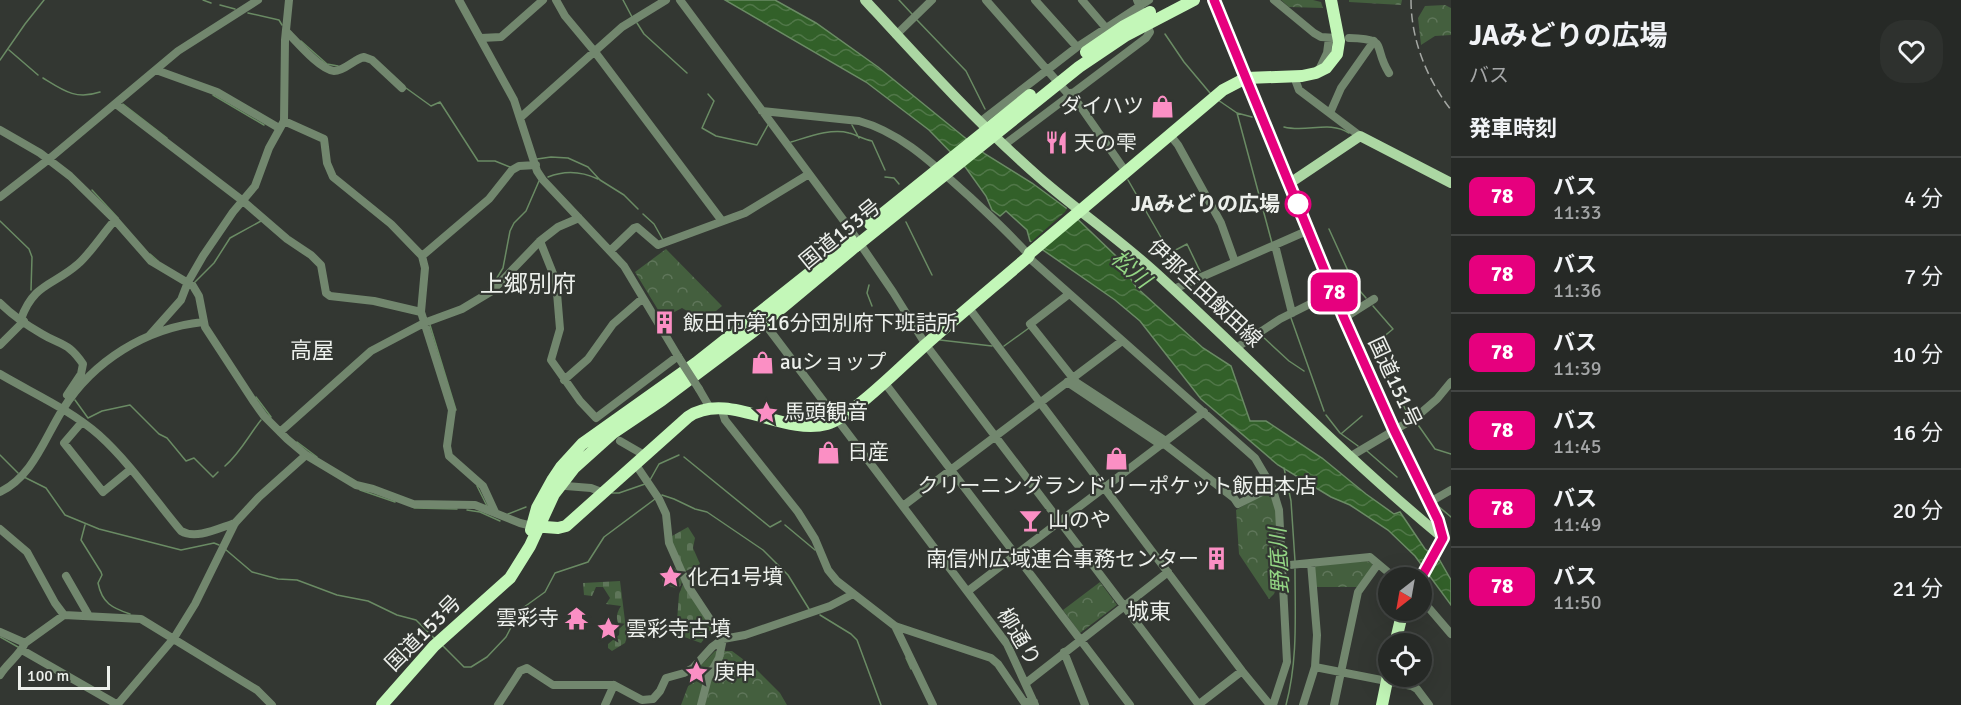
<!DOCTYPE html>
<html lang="ja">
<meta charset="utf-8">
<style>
:root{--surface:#262926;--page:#2e312e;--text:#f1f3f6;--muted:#a4a6a7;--line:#424543}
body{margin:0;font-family:Signika,"Noto Sans JP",sans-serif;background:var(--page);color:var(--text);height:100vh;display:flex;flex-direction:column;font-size:22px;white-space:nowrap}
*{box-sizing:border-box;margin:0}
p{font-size:20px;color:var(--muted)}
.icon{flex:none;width:33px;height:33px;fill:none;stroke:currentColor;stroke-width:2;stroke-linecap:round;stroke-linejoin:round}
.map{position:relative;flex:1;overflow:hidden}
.side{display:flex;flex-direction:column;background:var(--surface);width:510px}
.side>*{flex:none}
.badge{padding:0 12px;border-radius:9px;font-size:21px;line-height:39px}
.needle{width:39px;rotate:211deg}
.fabs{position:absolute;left:1378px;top:567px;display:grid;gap:12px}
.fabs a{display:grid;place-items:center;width:54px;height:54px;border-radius:50%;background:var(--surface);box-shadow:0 6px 24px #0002,0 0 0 2px var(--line);font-size:30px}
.scale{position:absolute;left:18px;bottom:15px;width:92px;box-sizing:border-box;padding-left:6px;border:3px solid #edf0ec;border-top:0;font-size:16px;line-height:21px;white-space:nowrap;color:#edf0ec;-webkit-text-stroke:4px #333732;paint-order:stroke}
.map>.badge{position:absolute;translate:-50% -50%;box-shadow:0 0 0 3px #fff}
h2{padding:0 18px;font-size:22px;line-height:54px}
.round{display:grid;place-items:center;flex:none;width:63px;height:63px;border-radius:24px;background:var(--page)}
.overview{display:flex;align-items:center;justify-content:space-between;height:102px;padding:0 18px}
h1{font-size:28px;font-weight:700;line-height:45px}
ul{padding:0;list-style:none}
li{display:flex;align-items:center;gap:18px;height:78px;padding:0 18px;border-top:2px solid var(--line)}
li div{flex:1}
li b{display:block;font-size:22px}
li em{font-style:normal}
li .badge{min-width:66px;font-weight:700;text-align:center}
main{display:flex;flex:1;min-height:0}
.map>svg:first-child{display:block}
.forest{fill:url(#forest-crowns)}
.cemetery{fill:url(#cemetery-stones)}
.water{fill:url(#water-waves);stroke:#6a8b64;stroke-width:1.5}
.pier{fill:#333732}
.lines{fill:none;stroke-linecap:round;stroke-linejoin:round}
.stream{stroke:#6a8b64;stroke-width:1.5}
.minor{stroke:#72876e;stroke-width:8}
.major{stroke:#acd7a3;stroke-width:10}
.highway{stroke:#c3f7b8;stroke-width:12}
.rail{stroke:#a4a7a3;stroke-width:1.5;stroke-dasharray:9 4.5;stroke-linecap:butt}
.minor-bridge{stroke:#72876e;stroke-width:8}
.highway-bridge{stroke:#c3f7b8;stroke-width:12}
.line-casing{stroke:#fff;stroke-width:14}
.line{stroke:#e6007e;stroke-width:9}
.stop-dot{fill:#fff;stroke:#e6007e;stroke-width:3}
.labels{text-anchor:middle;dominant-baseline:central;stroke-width:4.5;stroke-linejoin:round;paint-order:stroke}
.poi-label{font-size:21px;fill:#edf0ec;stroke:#333732;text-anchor:start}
.stop-label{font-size:21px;font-weight:bold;fill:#edf0ec;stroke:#333732;text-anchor:end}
.street-label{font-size:21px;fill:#edf0ec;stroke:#333732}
.water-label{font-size:22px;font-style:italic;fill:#93d584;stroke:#333732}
.neighbourhood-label{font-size:22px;fill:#edf0ec;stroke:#333732}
.quarter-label{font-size:24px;fill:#edf0ec;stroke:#333732}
</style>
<main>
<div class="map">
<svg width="1451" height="705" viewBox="0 0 1451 705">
<defs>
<pattern id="forest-crowns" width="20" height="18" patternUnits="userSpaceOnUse" patternTransform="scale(1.5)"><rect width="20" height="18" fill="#445f3e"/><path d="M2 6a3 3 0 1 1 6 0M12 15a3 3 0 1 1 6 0" fill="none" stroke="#5f765a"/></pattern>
<pattern id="cemetery-stones" width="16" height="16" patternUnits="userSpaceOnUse" patternTransform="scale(1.5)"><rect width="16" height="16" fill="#445f3e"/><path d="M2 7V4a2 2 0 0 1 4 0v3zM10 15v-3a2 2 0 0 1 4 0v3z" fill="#5f765a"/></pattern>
<pattern id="water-waves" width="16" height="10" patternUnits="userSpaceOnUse" patternTransform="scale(1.5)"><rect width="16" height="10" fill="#326029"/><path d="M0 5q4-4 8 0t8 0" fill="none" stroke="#507748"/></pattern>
</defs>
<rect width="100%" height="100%" fill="#333732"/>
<path class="forest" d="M1281 0H1313L1321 2 1323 8 1289 7Z
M1445 5 1451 8V35L1435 36 1421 45 1418 18 1425 6Z
M666 249 722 306 704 321 682 308 663 318 635 272Z
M1269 491 1276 511 1279 581 1274 594 1269 599 1239 554 1236 510Z
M1367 561 1372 563 1373 568 1359 587H1315V564Z
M675 568 682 582 679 589 662 584V572Z
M1100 582 1117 605 1080 633 1063 610Z
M715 651H732L756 669 780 693 787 705H681L693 673Z"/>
<path class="cemetery" d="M1349 0H1402L1401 5 1349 2Z
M688 527 695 538 693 548 700 564 684 572 672 544V536Z
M620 581 627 637 625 643 612 651 608 648V644L619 635C621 621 612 620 621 606L606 604 610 598 603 587H596L592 596 584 595 583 583Z
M683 584 712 629 701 643 676 634 679 594Z"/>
<path class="water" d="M725 0H775L816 23 878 67 985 154 1032 183 1066 208 1116 256 1136 287 1203 348 1231 366 1250 421H1266L1322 458 1366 494 1394 514 1400 512 1425 549 1439 559 1451 580V605L1415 556 1388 530 1350 505 1331 497 1278 465 1201 399 1140 321 1115 300 1030 241 1027 230 1006 211 1000 216 992 210 986 196 966 168 929 130 866 82Z"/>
<path class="pier" d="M1068 206 1077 217 1039 252 1029 244 1065 212Z"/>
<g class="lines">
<path class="stream" d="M203 0 211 3
M623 0 632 17
M899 0 912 14
M220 5 235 9
M248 13 279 20 282 25
M917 20 966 71 985 109
M637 23 644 34 687 73
M1165 34 1184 62 1210 93
M301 41 327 64 338 66
M9 50 38 75
M0 60 25 24 44 0
M43 78C64 91 76 100 100 92
M406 88 431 106 440 102 478 161H495L510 167
M708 94 714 101 702 128 716 136 757 145 768 125
M213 95 264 125
M1218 100 1237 113 1252 117
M123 104 167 138
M1237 113 1272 243
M852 125 859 138
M1284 127C1307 133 1329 120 1349 133
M791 142C808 137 831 128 849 133 857 135 863 139 872 141L885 170
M537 159 551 157 568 158 588 167 600 180 624 195 638 209
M548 177C565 170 581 171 598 179
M885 177 894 178 899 184
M1128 180 1170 253 1187 244 1200 271
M92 190 118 218
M643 214 654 224 663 240
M0 221 29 249 32 257 31 290
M906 222 932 275
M1329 229 1354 284 1366 298
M150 254 158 261
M1206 280 1215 294 1220 296 1256 329
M495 281 503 268 510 231 514 223 526 211 539 181
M194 283 214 263 230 238 261 221
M869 285 867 293 872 306
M1373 306 1393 329 1376 343 1387 366 1389 382 1409 415
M1291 318 1324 411
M787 324 810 320
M430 325 456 410
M1262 336 1289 361 1304 371
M940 340 992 346
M1004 346 1029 328
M256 397 271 417
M75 400 88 418 102 411 130 405 159 434 167 438 186 461 194 458 213 477 218 472
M1326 415 1340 433 1358 446
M1416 422 1435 449 1451 454
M1342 433 1362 416
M297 442 317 457
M1367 451 1397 477
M0 455 18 473
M684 457 770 527 781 521
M225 466C240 453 249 435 261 420
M1284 468 1291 501 1295 561
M24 477 46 488 65 515 99 529 181 550 214 543 219 545
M650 480 659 464 679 455
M477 486 487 506
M360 490 395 502
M612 493H619L645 484
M662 495 674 499 695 509 707 512 763 550 788 575 809 609
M1438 506 1451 517
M414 508 457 509
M467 510 480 512 500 521
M508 514 526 507
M85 525 81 540 101 572 102 575 98 583C102 603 112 608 130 614
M785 525 815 550
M225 549 252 572 278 579 297 580 337 595 368 601 397 615 416 620 434 638
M820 615 851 634 857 640 881 705
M0 637 18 647
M443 646 464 667H471L487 657 506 637 520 610 545 592 555 573 588 562 604 537 655 499
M906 658 911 669
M1286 705C1298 660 1295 615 1295 569"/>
<path class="minor" d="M459 0 514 100 537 171 543 180 624 266 679 358
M556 0 565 16 595 52 722 221
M680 0 850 229 893 292 926 345 1199 705
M986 0 1069 95
M1035 0 1077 47
M1082 0 1106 28
M1274 0 1314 33 1321 37 1336 38
M286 31C296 41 320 70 334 71 345 71 354 59 364 57L372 60 402 88
M896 35 932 0
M481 38 501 37 543 0
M1349 38C1390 39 1372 46 1389 73
M156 70 217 92 279 128
M1318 72 1327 53 1329 38
M1296 82 1299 90 1360 136
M1071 93 1126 172
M116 104 243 201 287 239 311 255 321 265 326 293 330 296 374 301 421 312
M762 111 859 121C903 133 937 168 970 197 989 215 1009 233 1027 253L1028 257 1255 458 1272 487 1279 510 1287 662 1273 705
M1330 113 1341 88 1374 41
M521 117 622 27 666 0
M284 121 324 139 327 163 333 177 391 224 422 256 425 268 421 312 452 410 447 446 449 456 483 486 495 512
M980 122 1077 47 1149 0
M0 130 40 153 70 176 115 220 151 261 193 286 199 296 205 327 254 402 264 416 287 439 306 455 356 485 373 489 413 504 475 505 520 523 532 526
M1170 135 1178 145 1221 223 1235 262
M1004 145 1146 38 1150 32 1137 0
M0 197 49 159 178 51 258 0
M540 241 556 281 560 329 551 360 580 401 596 418 678 356
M1275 245 1292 313
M610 251 634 228 637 227 658 245 745 213 809 174
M422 256 489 199 512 170 519 166 536 165
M1174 289 1309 230
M1069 294 1030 324 1076 382 1166 441
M0 303C12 315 28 326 42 334 62 346 68 342 83 364L81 374 67 395
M969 308 1242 671 1270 705
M1344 318 1374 299
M21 319C34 283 53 286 78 264 89 255 104 232 115 220
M762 320 1007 644 1035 705
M149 336 181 300 188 282 203 256 233 212 255 186 269 148 284 121 285 40 289 0
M0 345 24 321
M1236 348 1280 319 1334 292
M0 374C34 394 69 409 99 435 130 463 154 499 181 531 196 540 219 528 235 523
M564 380 588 359 613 324 643 298
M884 382 1130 705
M1067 382 1161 445
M699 389 710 408
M724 409 723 414 725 420 798 512 815 539 828 570 837 581 895 626 991 658 998 664 1024 702H1034
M82 422 64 443 103 492 131 469
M280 432 371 351 424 323 462 309 492 291 540 241 558 227 579 218
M620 441 646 456
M1163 443 1234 498 1238 504 1272 487
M1351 456 1415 418 1437 399 1451 382
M636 465 659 499 666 514 669 543 688 586 723 639 719 658 708 678 701 705
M566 486 591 488 604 493
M0 492C33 476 44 439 63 409 93 361 146 328 203 322
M1430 502 1451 490
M903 506 1122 341
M0 529 27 552 55 603 64 615
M1280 566 1370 557 1395 578
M66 576 89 616
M968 591 1204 412
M1422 600 1451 634
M895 626 933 705
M0 632 25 643
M22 650 118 705
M1064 652 1085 705
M1315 667 1412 686 1417 689 1429 705
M0 675C7 663 20 655 25 643L64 615 141 619 257 690 272 705
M1026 683 1168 572
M117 705 174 638 195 604 235 523 259 497 306 455
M498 705 520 671 527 668 553 685H614L642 700 653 699 660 691 666 678 684 673 693 668 712 647 723 639 745 635 830 606 853 594
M605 705 614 685
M1198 705 1242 671
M1303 705 1315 667 1317 635 1311 563
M1334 705 1358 592 1378 564"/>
<path class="major" d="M865 0C921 61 977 123 1040 178 1078 211 1119 239 1156 273 1252 361 1343 455 1443 538
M1290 183 1360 136 1451 183"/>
<path class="highway" d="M1214 0 1344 318 1394 430 1438 520 1443 538 1421 578
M532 526 558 528 566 526 688 417C728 390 783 436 827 424 850 418 903 365 923 347 958 316 993 287 1028 257L1030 253 1223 90 1246 78 1302 76 1316 73 1326 68 1337 54 1339 41 1331 0
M531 530 537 508 553 479 561 467 582 444 696 363 851 240
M1395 644 1403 610
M382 705 434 646 510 578 530 546 554 494 574 468 613 433 662 400 754 331 856 246
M1382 705 1389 671"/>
<path class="rail" d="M1411 0C1411 40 1427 79 1451 110"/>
<path class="minor-bridge" d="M679 358 699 389"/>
<path class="highway-bridge" d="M1086 52 1124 26 1150 12
M870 224 1030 95
M856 246 1079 67 1125 36 1194 0"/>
</g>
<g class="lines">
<defs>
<path id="line" d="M1214 0 1344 318 1394 430 1438 520 1443 538 1421 578"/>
</defs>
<use href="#line" class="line-casing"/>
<use href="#line" class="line"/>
</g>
<defs>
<symbol id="shop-bare" viewBox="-9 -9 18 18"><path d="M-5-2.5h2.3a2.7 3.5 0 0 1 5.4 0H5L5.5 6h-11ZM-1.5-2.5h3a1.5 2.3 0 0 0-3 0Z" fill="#fb8fc4" stroke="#333732" stroke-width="2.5" paint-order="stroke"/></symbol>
<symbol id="restaurant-bare" viewBox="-9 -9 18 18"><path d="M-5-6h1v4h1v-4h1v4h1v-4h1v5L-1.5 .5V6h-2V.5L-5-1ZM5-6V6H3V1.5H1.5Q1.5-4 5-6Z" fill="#fb8fc4" stroke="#333732" stroke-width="2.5" paint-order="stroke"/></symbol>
<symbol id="building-bare" viewBox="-9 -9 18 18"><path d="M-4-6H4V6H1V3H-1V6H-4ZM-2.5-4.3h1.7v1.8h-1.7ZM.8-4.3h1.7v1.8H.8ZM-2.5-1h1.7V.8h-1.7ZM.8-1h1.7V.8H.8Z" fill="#fb8fc4" stroke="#333732" stroke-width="2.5" paint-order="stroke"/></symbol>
<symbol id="sight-bare" viewBox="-9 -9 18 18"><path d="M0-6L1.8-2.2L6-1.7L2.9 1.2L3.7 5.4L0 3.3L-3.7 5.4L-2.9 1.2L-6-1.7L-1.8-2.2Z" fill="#fb8fc4" stroke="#333732" stroke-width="2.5" paint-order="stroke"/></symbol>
<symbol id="bar-bare" viewBox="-9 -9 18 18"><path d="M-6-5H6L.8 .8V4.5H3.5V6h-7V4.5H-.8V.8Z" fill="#fb8fc4" stroke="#333732" stroke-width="2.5" paint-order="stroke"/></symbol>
<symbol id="temple-bare" viewBox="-9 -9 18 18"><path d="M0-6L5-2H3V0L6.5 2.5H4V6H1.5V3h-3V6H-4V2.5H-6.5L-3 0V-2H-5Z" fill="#fb8fc4" stroke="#333732" stroke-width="2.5" paint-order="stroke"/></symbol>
</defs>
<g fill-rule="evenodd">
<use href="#shop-bare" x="1146" y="90" width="33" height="33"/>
<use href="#restaurant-bare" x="1040" y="126" width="33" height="33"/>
<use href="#building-bare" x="648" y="306" width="33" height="33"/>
<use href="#shop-bare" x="746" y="346" width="33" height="33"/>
<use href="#sight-bare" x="750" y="396" width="33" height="33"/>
<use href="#shop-bare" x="812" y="436" width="33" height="33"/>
<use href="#shop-bare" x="1100" y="442" width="33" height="33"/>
<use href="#bar-bare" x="1014" y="504" width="33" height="33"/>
<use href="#building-bare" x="1200" y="542" width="33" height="33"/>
<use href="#sight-bare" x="654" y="560" width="33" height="33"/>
<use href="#temple-bare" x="560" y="602" width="33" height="33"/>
<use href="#sight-bare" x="592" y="612" width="33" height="33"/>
<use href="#sight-bare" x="680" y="656" width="33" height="33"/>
</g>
<circle class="stop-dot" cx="1298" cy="204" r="12"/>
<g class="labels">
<g class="poi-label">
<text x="1144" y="106" text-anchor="end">ダイハツ</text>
<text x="1074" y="143">天の雫</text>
<text x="683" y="323">飯田市第16分団別府下班詰所</text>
<text x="780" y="362">auショップ</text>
<text x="784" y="412">馬頭観音</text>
<text x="847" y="452">日産</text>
<text x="1117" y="486" text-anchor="middle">クリーニングランドリーポケット飯田本店</text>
<text x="1048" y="520">山のや</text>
<text x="1199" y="559" text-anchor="end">南信州広域連合事務センター</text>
<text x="688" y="577">化石1号墳</text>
<text x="559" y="618" text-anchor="end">雲彩寺</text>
<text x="626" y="629">雲彩寺古墳</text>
<text x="714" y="672">庚申</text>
</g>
<g class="stop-label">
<text x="1280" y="204">JAみどりの広場</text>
</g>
<g class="street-label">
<text transform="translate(840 234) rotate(-39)">国道153号</text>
<text transform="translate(1205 293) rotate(43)">伊那生田飯田線</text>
<text transform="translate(1395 382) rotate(65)">国道151号</text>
<text transform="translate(423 633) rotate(-45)">国道153号</text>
<text transform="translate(1019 637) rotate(59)">柳通り</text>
</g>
<g class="water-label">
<text transform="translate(1131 269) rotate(41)">松川</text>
<text transform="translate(1279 561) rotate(-93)">野底川</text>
</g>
<g class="neighbourhood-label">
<text x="312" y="350">高屋</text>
<text x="1149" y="611">城東</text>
</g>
<g class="quarter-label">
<text x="528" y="284">上郷別府</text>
</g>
</g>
</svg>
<div class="fabs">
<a><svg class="needle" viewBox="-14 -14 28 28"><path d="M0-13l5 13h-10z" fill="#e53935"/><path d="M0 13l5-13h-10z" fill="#a4a6a7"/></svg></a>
<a><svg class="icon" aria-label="locate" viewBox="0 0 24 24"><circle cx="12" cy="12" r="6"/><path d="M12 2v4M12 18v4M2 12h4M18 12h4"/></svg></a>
</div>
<div class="scale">100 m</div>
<b class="badge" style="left:1334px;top:292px;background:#e6007e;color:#fff">78</b>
</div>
<section class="side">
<div class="overview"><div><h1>JAみどりの広場</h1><p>バス</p></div><a class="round"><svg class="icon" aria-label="heart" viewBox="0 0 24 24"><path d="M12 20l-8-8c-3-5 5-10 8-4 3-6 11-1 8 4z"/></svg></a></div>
<h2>発車時刻</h2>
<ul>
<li><span class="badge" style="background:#e6007e;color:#fff">78</span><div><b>バス</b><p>11:33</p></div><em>4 分</em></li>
<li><span class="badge" style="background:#e6007e;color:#fff">78</span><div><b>バス</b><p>11:36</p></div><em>7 分</em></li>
<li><span class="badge" style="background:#e6007e;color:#fff">78</span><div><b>バス</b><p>11:39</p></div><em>10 分</em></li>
<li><span class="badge" style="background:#e6007e;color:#fff">78</span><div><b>バス</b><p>11:45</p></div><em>16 分</em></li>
<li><span class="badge" style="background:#e6007e;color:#fff">78</span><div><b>バス</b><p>11:49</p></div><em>20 分</em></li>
<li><span class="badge" style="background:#e6007e;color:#fff">78</span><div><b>バス</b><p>11:50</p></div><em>21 分</em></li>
</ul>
</section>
</main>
